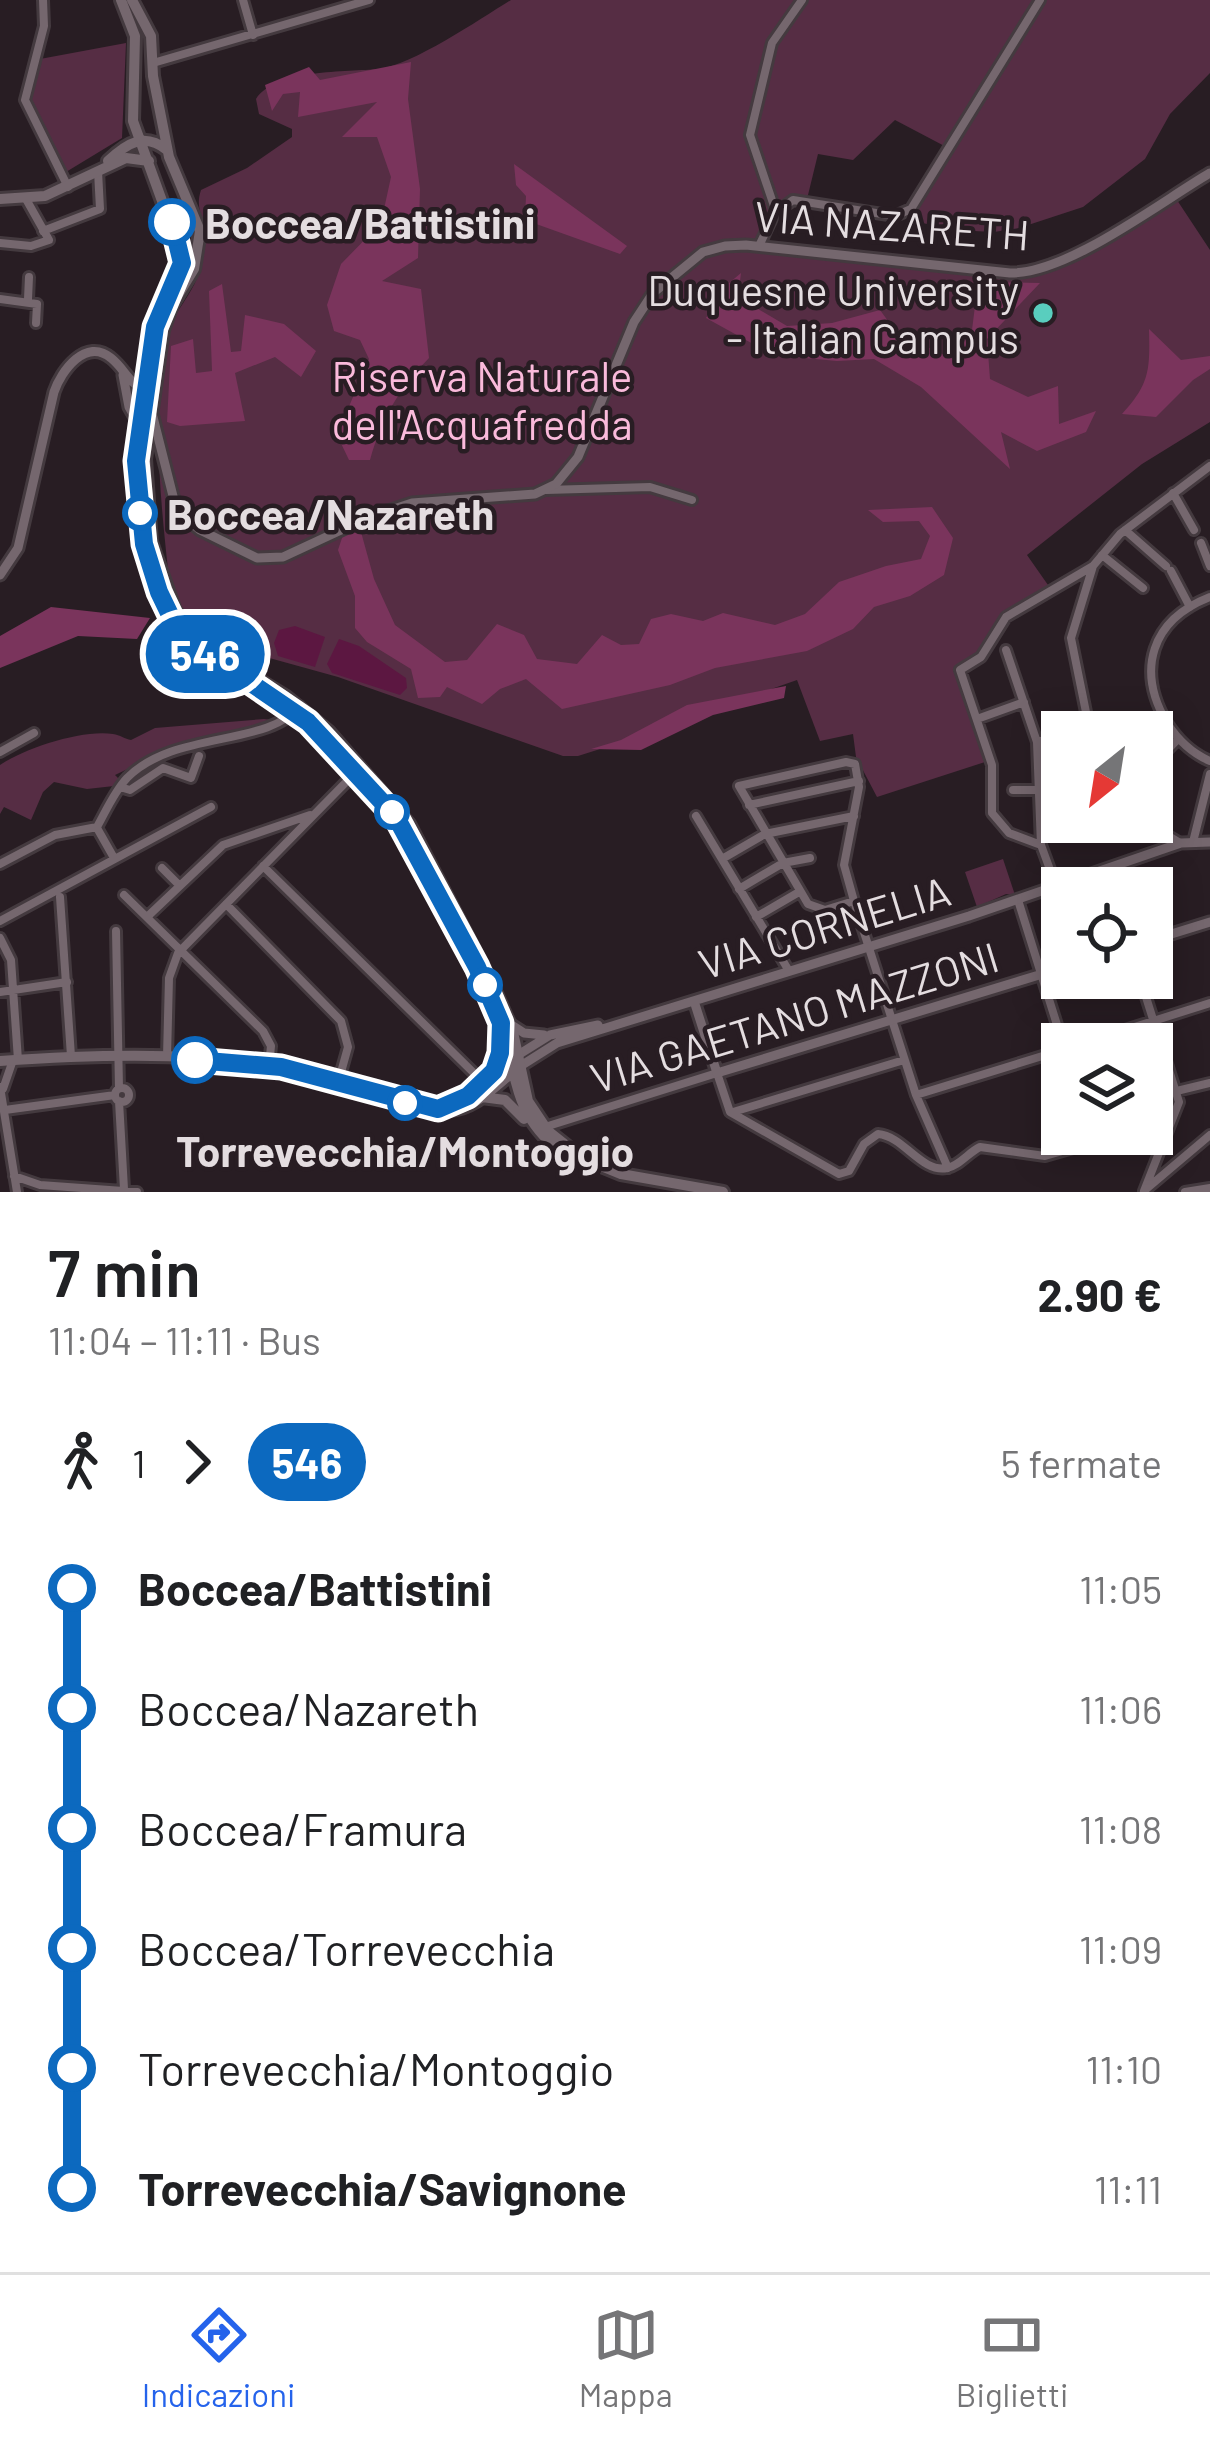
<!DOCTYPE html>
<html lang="it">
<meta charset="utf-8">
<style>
:root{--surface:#fff;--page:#f6f6f6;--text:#202124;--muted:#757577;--line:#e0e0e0;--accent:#2563eb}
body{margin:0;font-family:Barlow,sans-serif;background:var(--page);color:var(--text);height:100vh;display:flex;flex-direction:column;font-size:45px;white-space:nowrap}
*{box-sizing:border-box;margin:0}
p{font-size:39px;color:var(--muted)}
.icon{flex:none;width:66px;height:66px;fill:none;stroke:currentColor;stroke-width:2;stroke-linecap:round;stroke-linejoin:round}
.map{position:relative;height:1192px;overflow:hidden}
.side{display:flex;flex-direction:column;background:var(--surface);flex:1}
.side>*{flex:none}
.badge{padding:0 24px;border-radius:39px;font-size:42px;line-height:78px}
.needle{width:78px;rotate:210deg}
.buttons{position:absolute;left:1041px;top:711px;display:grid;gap:24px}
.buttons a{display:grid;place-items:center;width:132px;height:132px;border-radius:0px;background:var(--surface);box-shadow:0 6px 30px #0003;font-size:60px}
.map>.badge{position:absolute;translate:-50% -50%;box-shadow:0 0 0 6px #fff}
.legs{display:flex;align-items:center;gap:18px;height:132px;padding:0 48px;font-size:39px}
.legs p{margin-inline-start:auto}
.summary{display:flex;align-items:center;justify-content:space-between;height:204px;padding:0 48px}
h1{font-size:66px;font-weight:600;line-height:90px}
ul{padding:0 48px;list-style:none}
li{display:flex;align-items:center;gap:42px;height:120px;font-size:45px}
li i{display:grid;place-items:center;width:18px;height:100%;margin:0 15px;background:currentColor}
li i::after{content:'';width:30px;height:30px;margin:-15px;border:9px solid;border-radius:50%;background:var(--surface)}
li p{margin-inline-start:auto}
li:first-child i{background:linear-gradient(#0000 50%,currentColor 0)}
li:last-child i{background:linear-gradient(currentColor 50%,#0000 0)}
.tab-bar{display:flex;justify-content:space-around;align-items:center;height:168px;border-top:3px solid var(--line);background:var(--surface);font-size:33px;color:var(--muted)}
.tab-bar a{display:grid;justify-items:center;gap:6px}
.tab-bar .active{color:var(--accent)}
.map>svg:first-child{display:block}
.green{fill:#562d44}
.forest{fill:#7a345c}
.water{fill:#5c1741}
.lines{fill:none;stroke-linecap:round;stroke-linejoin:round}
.minor-casing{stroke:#443a3f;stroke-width:14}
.tertiary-casing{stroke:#443a3f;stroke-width:15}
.secondary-casing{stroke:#443a3f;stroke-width:16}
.minor{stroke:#75676e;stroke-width:8}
.tertiary{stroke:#75676e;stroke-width:9}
.secondary{stroke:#75676e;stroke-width:10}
.line-1-casing{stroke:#fff;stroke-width:27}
.line-1{stroke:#0c69bf;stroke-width:18}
.stop-1-dot{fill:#fff;stroke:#0c69bf;stroke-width:6}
.poi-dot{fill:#59cebe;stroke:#281d23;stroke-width:4.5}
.labels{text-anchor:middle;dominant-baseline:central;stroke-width:9;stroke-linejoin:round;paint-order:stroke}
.stop-label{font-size:42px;font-weight:bold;fill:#e4dde0;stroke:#281d23;text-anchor:start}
.street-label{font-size:42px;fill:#e4dde0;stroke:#281d23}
.poi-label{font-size:42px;fill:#e4dde0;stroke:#281d23;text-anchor:end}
.park-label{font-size:42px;fill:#fabadb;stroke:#281d23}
</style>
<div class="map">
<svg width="1210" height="1192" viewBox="0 0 1210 1192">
<rect width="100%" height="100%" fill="#281d23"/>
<path class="green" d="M511 0H1210V73L1170 114 1145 159 1083 207 1019 228 994 232 954 230 909 220 952 150 895 120 853 160 818 154 808 195C775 198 766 220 753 248L1034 276 1055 268 1175 197 1210 250V422L1142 464 1027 555 1048 585 998 620 979 656 953 670 987 754 985 762 877 797 856 757 853 734 820 741 797 680 597 750 578 756H563L338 677 208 641 188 622 170 588C161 505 151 421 167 338 172 312 193 295 199 272 202 259 204 238 203 226 201 211 196 205 201 190L247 168 292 137V129L259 114 256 99C275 69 347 72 379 69 413 65 480 19 511 0Z
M126 43 122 138 66 172 30 99 40 59Z
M264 719 280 721 180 744 115 775 119 779 114 786 87 789 54 782 43 792 31 820 4 807 0 814V765C25 748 83 729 113 734 120 735 125 739 131 740L155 728Z
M1003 859 1015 895 1006 894 977 907 965 872Z"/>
<path class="forest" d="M411 62 408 99 420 189 418 258 382 281 421 289 429 358C398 390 382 418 370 460H349L337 435 369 359 360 340 334 331 327 305 341 264 381 223 391 177 377 137H342L377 102 298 117 300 92 283 94 272 111 265 85 309 67 320 80Z
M514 164 627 246 620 254 525 220 526 196 516 185Z
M741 273 738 297 787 326 832 323 880 310 896 332 953 359 972 330 978 282 1040 283 987 339 990 379 1028 397 1058 386 1059 424 1096 411 1086 432 1037 451 1001 432 1010 469 921 387 874 359 837 361 773 355 706 318 723 288Z
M222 284 231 352 241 351 245 315 284 324 316 351 301 377 275 357 235 373 245 421 180 426 167 422 171 346 193 339 196 373 212 371 209 291Z
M1149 329 1181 360 1210 356V369L1193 380 1156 417 1122 414C1150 384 1150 369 1149 329Z
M932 507 953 538 944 575 910 596 874 607 853 629 807 651 715 668 670 685 562 709 526 679 500 689 482 704 447 687 440 697 418 698 411 669 367 642 355 628V596L338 550 344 532H361L374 579 395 625 445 662 467 660 497 624 524 635 537 659 577 664 602 635 621 645 639 644 651 619 671 614 703 621 723 613 775 625 805 614 839 582 886 566 921 559 930 536 919 521 883 522 868 510Z
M51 607 150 618 137 639 78 636 0 668V636Z
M786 686 784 698 713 715 641 750 591 749 621 740 687 705Z"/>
<path class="water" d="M295 626 325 637 315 667 278 656 274 643 279 630Z
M339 639 359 646 406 678 407 688 400 695 332 673 327 664Z"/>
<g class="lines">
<defs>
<path id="minor" d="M43 0 44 26 25 100 68 187
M243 0 253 35
M153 63 369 0
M776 212 750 135 772 43 802 0
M43 231 100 209 98 171
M0 243 31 246 49 240 26 199
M759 246 774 214 793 200 895 216 911 209 1040 0
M0 299 37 304 36 323
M28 299 29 277
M546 490 650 487 692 500
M1173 493 1194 530
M1125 530 1166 566
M1201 543 1210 566
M1102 555 1143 588
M1171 571 1190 607
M1210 597C1151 620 1136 670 1167 723 1178 740 1191 753 1210 761
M1006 650 1037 742 1041 845 1056 886
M977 719 1024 702
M1090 732 1071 638 1093 566 1120 534 1210 466
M1037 742 1062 736
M0 752 34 733
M1152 766 1178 739
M120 787 130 790 163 768 191 778 199 756
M1013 790H1041
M749 805 859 781
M696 816 789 971
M1145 822 1180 843
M97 827C106 811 114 792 127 778 174 730 269 747 299 706
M97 828 114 858
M1041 834 1073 823
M1193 842 1210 774
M1041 845 1009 833 992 813V765L960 670 981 657 1006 617 1093 566
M722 859 765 834 854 816
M0 864 55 835 97 827
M263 866 484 1083
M162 868 179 885
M739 889 783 863 810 858
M124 895 263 1031 271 1046 269 1065
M60 897 71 1056
M1018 900 1063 1044
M854 901 844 865 859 787 855 764 846 762 739 786 808 904 825 910 854 901 916 1095 948 1168
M226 904 341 1021 348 1047 338 1083
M147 917 223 845 310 815
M756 917 799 892
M0 921 211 807
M116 931 119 1088
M0 938 11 960 18 1060
M1140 978 1179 1102 1144 1191
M0 992 67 982
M1081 1044 1210 1003
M167 1057 169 978 178 953 357 771
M0 1087 17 1192
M115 1095a7 7 0 1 1 14 0a7 7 0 1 1-14 0Z
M3 1089 13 1060
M916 1095 1062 1050
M1152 1097 1210 1083
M119 1101 124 1189
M5 1110 115 1095
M733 1112 904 1060
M545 1127 717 1073 730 1112 839 1174 849 1171 864 1144 878 1134C904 1136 921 1173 947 1168 959 1166 969 1152 980 1147L1045 1156 1122 1134
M14 1176 40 1185 137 1192
M1145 1190 1210 1135
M1185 1192 1210 1188"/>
<path id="tertiary" d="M123 375 129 407 140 426
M153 417 174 500 183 516 200 530 257 558 283 557 367 518 412 503 535 494 556 484 578 457 634 322 653 293 703 252 725 246 746 245 1010 273C1067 274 1159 203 1210 173
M0 575 18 548 54 392C61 371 86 337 111 358 126 370 127 383 147 390
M1152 940 1210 922
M694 1001 717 1073 1062 968
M510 1024 524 1033 544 1035
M518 1055 550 1035 598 1025
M519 1067 557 1043 969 916 1181 843 1210 842"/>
<path id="secondary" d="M121 0 135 36 133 121 182 256 156 327 137 452 149 565
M132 0 151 36 153 76 169 157 200 231 194 269 172 305 163 330 145 459 151 542 175 611 213 652 285 696 329 732 409 824 490 980 513 1032 528 1101 548 1131 582 1158 621 1174 723 1192
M108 161C127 143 144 132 167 150
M0 199 45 196 126 158 149 161
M329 741 381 798
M410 837 429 874
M496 1009C519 1065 506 1108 560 1151
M0 1061C84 1055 186 1051 269 1065 324 1073 396 1113 449 1110 474 1109 494 1087 512 1073
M482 1097 505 1100 524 1119
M446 1105 472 1093 509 1062"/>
</defs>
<use href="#minor" class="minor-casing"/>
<use href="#tertiary" class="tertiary-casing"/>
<use href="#secondary" class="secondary-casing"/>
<use href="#minor" class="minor"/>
<use href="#tertiary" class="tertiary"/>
<use href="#secondary" class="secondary"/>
</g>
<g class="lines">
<defs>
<path id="line-1" d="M172 222 182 263 155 327 136 461 144 544 159 592 171 617 194 644 308 722 396 817 477 967 501 1023 500 1053 494 1071 468 1096 438 1109 281 1067 195 1060"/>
</defs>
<use href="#line-1" class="line-1-casing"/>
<use href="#line-1" class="line-1"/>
</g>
<g class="stop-1-dot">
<circle cx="172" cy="222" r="21"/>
<circle cx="140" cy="513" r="15"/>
<circle cx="392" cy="812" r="15"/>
<circle cx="485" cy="985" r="15"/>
<circle cx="195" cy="1060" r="21"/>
<circle cx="405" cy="1103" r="15"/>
</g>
<circle class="poi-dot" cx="1043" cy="313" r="12"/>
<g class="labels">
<g class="stop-label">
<text x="205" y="222">Boccea/Battistini</text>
<text x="167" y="513">Boccea/Nazareth</text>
<text x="405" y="1150" text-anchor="middle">Torrevecchia/Montoggio</text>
</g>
<g class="street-label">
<text transform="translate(892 224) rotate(4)">VIA NAZARETH</text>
<text transform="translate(824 926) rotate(-17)">VIA CORNELIA</text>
<text transform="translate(794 1016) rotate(-17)">VIA GAETANO MAZZONI</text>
</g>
<g class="poi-label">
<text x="1019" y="289">Duquesne University<tspan x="1019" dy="48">- Italian Campus</tspan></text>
</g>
<g class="park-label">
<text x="482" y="375">Riserva Naturale<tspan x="482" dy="48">dell'Acquafredda</tspan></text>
</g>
</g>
</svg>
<div class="buttons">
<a><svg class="needle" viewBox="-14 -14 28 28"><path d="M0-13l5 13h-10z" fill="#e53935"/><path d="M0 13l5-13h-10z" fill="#757577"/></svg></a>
<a><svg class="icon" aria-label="locate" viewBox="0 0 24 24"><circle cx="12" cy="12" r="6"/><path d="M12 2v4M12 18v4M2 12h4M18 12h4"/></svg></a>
<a><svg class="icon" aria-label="layers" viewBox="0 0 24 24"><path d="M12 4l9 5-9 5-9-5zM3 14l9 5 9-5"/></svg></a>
</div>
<b class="badge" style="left:205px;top:654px;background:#0c69bf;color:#fff">546</b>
</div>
<section class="side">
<div class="summary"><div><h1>7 min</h1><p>11:04 – 11:11 · Bus</p></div><b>2.90 €</b></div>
<div class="legs"><svg class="icon" aria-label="walk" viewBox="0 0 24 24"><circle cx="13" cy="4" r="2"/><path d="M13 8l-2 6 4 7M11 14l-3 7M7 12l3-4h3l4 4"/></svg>1<svg class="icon" aria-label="forward" viewBox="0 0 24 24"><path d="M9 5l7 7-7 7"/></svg><b class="badge" style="background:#0c69bf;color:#fff">546</b><p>5 fermate</p></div>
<ul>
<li><i style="color:#0c69bf"></i><b>Boccea/Battistini</b><p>11:05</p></li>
<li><i style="color:#0c69bf"></i><span>Boccea/Nazareth</span><p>11:06</p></li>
<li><i style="color:#0c69bf"></i><span>Boccea/Framura</span><p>11:08</p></li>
<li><i style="color:#0c69bf"></i><span>Boccea/Torrevecchia</span><p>11:09</p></li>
<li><i style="color:#0c69bf"></i><span>Torrevecchia/Montoggio</span><p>11:10</p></li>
<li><i style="color:#0c69bf"></i><b>Torrevecchia/Savignone</b><p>11:11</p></li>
</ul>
</section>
<nav class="tab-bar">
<a class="active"><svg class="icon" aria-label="directions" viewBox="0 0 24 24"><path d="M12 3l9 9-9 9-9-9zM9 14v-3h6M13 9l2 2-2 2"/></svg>Indicazioni</a>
<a><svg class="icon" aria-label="map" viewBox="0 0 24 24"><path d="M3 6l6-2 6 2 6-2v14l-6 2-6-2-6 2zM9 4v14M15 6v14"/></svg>Mappa</a>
<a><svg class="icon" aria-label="tickets" viewBox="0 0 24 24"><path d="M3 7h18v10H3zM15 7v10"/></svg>Biglietti</a>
</nav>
